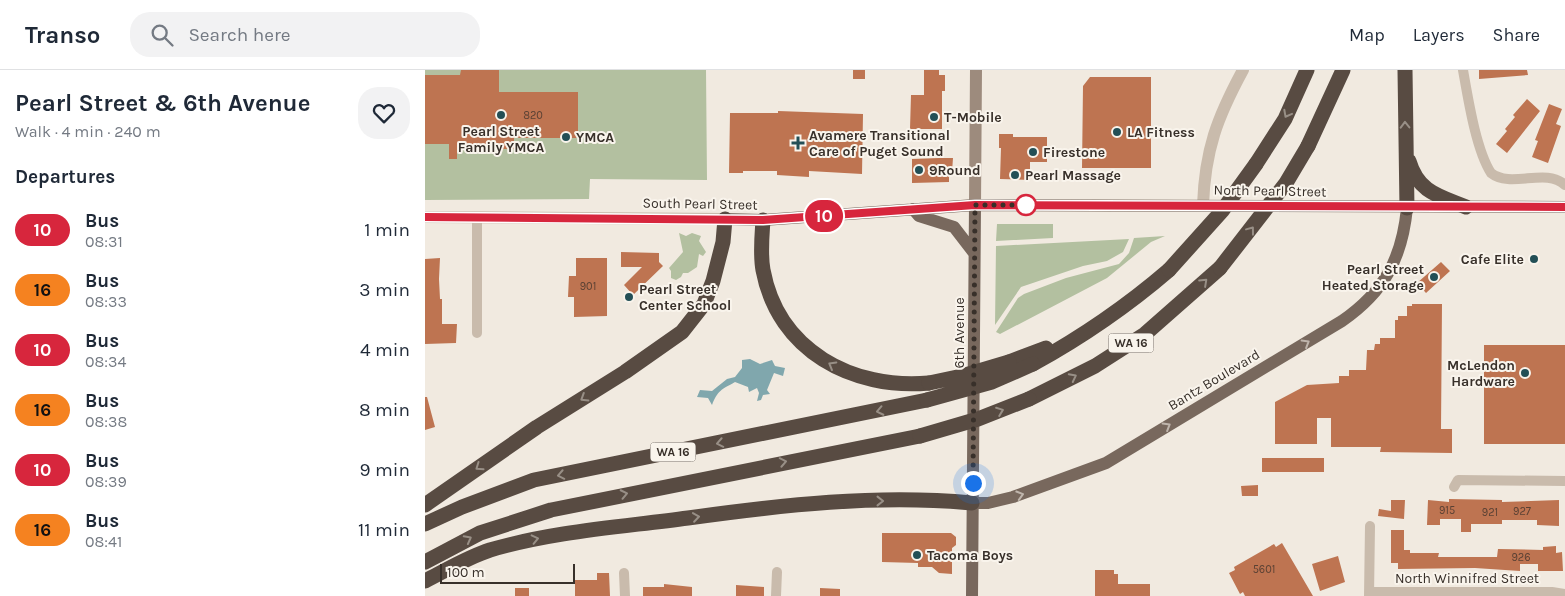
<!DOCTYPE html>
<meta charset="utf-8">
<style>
:root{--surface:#fff;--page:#f2f2f3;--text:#1f2937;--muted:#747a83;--line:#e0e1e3}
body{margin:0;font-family:Karla,sans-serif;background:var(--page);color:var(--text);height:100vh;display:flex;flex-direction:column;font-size:19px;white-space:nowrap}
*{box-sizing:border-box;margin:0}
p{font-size:16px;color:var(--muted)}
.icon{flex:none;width:28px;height:28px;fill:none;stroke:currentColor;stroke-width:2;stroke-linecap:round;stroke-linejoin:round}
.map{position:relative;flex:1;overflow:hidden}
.drawer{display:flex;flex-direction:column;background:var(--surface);width:425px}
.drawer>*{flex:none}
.badge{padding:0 10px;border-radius:16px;font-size:18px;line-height:32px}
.scale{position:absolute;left:15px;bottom:12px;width:135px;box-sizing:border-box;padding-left:5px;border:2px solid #38302a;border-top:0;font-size:14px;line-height:18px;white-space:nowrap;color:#38302a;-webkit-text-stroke:4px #f9f4ec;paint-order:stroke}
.you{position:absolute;width:25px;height:25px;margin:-12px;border:4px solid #fff;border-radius:50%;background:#1a73e8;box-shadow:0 0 0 8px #1a73e833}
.map>.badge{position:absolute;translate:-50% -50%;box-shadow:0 0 0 2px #fff}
h2{padding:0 15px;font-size:19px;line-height:45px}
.round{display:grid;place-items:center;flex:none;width:52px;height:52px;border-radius:20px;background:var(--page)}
.overview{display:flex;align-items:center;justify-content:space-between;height:85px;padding:0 15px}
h1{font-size:24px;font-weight:700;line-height:38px}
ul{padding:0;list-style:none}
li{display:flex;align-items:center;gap:15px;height:60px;padding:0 15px}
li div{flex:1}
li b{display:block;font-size:19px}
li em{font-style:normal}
li .badge{min-width:55px;font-weight:700;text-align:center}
header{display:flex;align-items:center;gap:30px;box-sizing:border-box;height:70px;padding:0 25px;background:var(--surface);border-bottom:1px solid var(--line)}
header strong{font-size:24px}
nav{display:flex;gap:28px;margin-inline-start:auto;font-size:18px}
.search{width:350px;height:45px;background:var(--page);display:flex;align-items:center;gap:12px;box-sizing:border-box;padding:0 18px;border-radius:20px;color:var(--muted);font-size:19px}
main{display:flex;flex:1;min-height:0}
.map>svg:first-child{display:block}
.green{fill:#b3c0a0}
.water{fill:#80a7ad}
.building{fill:#be7451}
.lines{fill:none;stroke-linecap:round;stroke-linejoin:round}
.minor{stroke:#c9bbac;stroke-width:10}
.tertiary{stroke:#c9bbac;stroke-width:12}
.secondary{stroke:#9d8b7d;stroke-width:12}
.primary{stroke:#78685d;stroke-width:12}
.motorway{stroke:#584b42;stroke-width:15}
.motorway-bridge{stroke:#584b42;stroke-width:15}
.oneway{stroke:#988f86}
.oneway2{stroke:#bfb5ac}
.line-casing{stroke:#fff;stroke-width:11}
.line{stroke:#d7263d;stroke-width:8}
.walk{stroke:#38302a;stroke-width:5;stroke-dasharray:0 9}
.poi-dot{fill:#234f56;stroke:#f9f4ec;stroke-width:2}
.stop-dot{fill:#fff;stroke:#d7263d;stroke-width:2.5}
.labels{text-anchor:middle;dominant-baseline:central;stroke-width:4;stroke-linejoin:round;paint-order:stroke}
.number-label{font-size:11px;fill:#5a4134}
.shield{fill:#f9f4ec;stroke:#726b64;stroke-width:1}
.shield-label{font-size:12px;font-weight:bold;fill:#38302a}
.poi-label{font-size:14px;font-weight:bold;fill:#38302a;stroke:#f9f4ec;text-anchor:start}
.street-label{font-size:14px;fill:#38302a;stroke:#f9f4ec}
</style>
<header>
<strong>Transo</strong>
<div class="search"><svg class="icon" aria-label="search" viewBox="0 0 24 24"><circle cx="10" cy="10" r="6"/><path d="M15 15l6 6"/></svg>Search here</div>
<nav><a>Map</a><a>Layers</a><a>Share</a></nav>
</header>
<main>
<section class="drawer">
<div class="overview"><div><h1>Pearl Street &amp; 6th Avenue</h1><p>Walk · 4 min · 240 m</p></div><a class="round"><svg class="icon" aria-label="heart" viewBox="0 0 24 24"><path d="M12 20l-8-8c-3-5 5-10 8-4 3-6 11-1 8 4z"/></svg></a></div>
<h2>Departures</h2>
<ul>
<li><span class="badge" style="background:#d7263d;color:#fff">10</span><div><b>Bus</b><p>08:31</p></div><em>1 min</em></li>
<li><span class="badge" style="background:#f58220;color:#111">16</span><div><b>Bus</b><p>08:33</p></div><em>3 min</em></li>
<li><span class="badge" style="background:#d7263d;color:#fff">10</span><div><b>Bus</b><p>08:34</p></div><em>4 min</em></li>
<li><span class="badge" style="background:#f58220;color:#111">16</span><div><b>Bus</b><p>08:38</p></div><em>8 min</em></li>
<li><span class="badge" style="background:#d7263d;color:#fff">10</span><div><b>Bus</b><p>08:39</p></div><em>9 min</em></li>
<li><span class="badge" style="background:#f58220;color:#111">16</span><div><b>Bus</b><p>08:41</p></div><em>11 min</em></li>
</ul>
</section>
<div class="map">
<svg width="1140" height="526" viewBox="0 0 1140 526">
<rect width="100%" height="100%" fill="#f1eae0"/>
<path class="green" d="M0 0H281L282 110 165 109 164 129 0 130Z
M572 154H628V168L571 171Z
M254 163 261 166 267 163 276 166 274 171 281 182 278 186 274 184 272 197 263 203H258L256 207 251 210 246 208V201L244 198 258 182Z
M740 166 726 172 682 208 575 264 571 262 593 228 599 224 641 208 694 194 704 183 709 168Z
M704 169 698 182 682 191 658 196 596 217 570 255 571 176Z"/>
<path class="water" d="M325 289 335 294 347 290 350 296 360 298 358 306 349 303 342 320 345 324 338 325 336 330 332 331 334 323 332 318 324 322 323 317 310 312C296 320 293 320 287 335L283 328 272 327 275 320 287 321 302 309 310 307 317 298V290Z"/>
<path class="building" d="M36 0H74V22H153V68H89V79H32V89H24V74H0V5H35Z
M428 0H440V9H428Z
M499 0H514V5H520V21H517V59H485L486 25H499Z
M1054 0H1102L1103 5 1054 9Z
M665 7H726V98H657L658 16Z
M1102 29 1115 41 1082 83 1071 74 1082 61 1080 59 1090 47 1088 45Z
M1124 34 1137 39 1131 54 1136 56 1123 93 1107 87 1113 71 1110 70Z
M353 41 438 44 437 104 384 101V107L352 105V101H318V103H304L305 43H353Z
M574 64H588V67H622V92H605V110L575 109 576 78H574Z
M514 88H528L527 102H524V112L487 113V89Z
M196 182 234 183V192L238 196 208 225 199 215 217 197H196Z
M15 188 14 209 15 229H17V254H32L31 273 0 274V189Z
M151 188H182V246L149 247V227H143L144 206H151Z
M1016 192 1025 201 1001 223 992 213Z
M987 234H1017L1016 359H1027V383L955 382 956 377H906V348H892V374H850V332L882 315 914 313V306H924V300H941L942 280H949L950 274H955V268H970V250H973V246H982V236H987Z
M1059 275H1140V374H1059Z
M0 327H2L10 357 0 360Z
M837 388H899V402H837Z
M833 415V426H817L816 416Z
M1024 429 1077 430V432L1134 430V456L1112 455V450H1077V454H1046V462H1036V449H1015V455H1002L1003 430 1024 432Z
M966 430H980L979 449 953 446 954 439 966 441Z
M966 460H979V480H985V483H1014L1013 487H1072L1073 479 1118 480V477L1131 476V483L1137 482 1138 501H1113V494H1095V501L1050 498 973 499V493H966Z
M457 463H526L531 467V475L527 478V504L514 503 507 497H493V493L457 492Z
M857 473 888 526H820L818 522 815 524 804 503 810 500 809 497 849 474 851 477Z
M913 486 920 512 895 521 887 494Z
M670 500H689V504H693V514H725V526H670Z
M172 503H184L185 526H150V510H172Z
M239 514 267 517V526H218V517H239Z
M311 515 339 517V526H311Z
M90 518H104V526H90Z
M395 518 415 519V526H395Z"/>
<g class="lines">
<path class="minor" d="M1038 0C1043 28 1051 80 1066 103 1086 119 1121 97 1140 115
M52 147V263
M1029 417 1033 410 1140 411
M199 503 200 526
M944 522H1127L1140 524
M351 526 352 502
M944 526 945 456"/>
<path class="tertiary" d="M778 135C780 80 792 48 818 0
M0 147 300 149"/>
<path class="secondary" d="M550 135 551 0"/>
<path class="primary" d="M488 139 494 146 529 157 549 183
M300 149 338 150 550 135 1140 137
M547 433H563L588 427 681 393 917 251C959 222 977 189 982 138
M547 526 550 135"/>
<path class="motorway" d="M980 0 982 138
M883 76 918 0
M984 91C993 122 1014 126 1041 137
M831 94 860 49 882 0
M338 150C337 166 335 184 338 200 353 281 428 320 504 313
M584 292 621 278
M608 294C657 267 701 237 744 200
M604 329 670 296 720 264 795 198
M0 435 112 357 200 302 257 262 279 234 288 211 298 172 300 149
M0 454 37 437 109 410 502 330
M0 492 55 463 126 440 495 366
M0 511C20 501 43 487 65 480 130 461 197 457 263 448 357 435 452 424 547 433"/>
<path class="motorway-bridge" d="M795 198 861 113 883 76
M744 200 797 141 831 94
M504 313 537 306 584 292
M502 330 567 312 608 294
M495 366 553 349 604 329"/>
</g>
<defs><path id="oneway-chevron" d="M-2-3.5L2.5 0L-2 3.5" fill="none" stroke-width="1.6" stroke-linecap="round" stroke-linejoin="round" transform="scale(1.25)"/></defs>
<g class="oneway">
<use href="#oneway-chevron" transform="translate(862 44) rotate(118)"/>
<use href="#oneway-chevron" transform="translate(980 55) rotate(-91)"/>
<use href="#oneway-chevron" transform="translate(826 160) rotate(-53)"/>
<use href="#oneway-chevron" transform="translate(779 212) rotate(-43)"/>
<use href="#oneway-chevron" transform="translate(407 295) rotate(-150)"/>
<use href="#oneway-chevron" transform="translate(648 307) rotate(-27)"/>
<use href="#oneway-chevron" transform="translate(159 328) rotate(148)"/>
<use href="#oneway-chevron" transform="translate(455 341) rotate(168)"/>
<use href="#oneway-chevron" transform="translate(575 341) rotate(-21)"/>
<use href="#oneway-chevron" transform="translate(295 373) rotate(169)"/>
<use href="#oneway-chevron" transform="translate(358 392) rotate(-11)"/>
<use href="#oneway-chevron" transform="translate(54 397) rotate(145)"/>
<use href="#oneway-chevron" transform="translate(136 405) rotate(169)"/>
<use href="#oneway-chevron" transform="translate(199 424) rotate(-12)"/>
<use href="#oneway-chevron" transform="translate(455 431)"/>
<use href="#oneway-chevron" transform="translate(271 447) rotate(-8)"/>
<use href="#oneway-chevron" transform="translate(43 469) rotate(-28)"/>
<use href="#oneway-chevron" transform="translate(110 469) rotate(-13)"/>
</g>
<g class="oneway2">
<use href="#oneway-chevron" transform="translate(881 273) rotate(-31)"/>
<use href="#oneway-chevron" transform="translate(742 356) rotate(-31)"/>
<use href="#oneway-chevron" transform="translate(595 425) rotate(-17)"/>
</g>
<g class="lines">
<defs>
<path id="line" d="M0 147 338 150 550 135 1140 137"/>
</defs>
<use href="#line" class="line-casing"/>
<use href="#line" class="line"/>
<path class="walk" d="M548 413 550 135H601"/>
</g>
<g class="poi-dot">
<circle cx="76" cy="45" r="5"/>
<circle cx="509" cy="47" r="5"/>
<circle cx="692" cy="62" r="5"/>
<circle cx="141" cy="67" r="5"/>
<path d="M370.5 65.5h5v5h5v5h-5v5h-5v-5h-5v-5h5z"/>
<circle cx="608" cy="82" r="5"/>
<circle cx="494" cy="100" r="5"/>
<circle cx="590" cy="105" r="5"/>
<circle cx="1109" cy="189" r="5"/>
<circle cx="1009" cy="207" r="5"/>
<circle cx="204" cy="227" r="5"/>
<circle cx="1100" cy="303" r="5"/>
<circle cx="492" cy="485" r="5"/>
</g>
<circle class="stop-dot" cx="601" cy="135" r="10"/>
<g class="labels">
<g class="number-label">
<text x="108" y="45">820</text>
<text x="163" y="216">901</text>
<text x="1022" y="440">915</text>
<text x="1097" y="441">927</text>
<text x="1065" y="442">921</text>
<text x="1096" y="487">926</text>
<text x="839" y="499">5601</text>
</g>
<g class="shield">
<rect x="683.5" y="263.5" width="45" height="19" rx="4"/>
<rect x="225.5" y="372.5" width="45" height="19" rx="4"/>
</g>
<g class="shield-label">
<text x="706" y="273">WA 16</text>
<text x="248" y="382">WA 16</text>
</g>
<g class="poi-label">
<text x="519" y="47">T-Mobile</text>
<text x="76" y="61" text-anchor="middle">Pearl Street<tspan x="76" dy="16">Family YMCA</tspan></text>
<text x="702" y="62">LA Fitness</text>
<text x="384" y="65">Avamere Transitional<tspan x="384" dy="16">Care of Puget Sound</tspan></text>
<text x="151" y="67">YMCA</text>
<text x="618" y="82">Firestone</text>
<text x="504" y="100">9Round</text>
<text x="600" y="105">Pearl Massage</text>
<text x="1099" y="189" text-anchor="end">Cafe Elite</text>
<text x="999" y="199" text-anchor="end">Pearl Street<tspan x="999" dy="16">Heated Storage</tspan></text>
<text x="214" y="219">Pearl Street<tspan x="214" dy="16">Center School</tspan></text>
<text x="1090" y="295" text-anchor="end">McLendon<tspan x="1090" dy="16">Hardware</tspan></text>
<text x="502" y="485">Tacoma Boys</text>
</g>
<g class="street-label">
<text transform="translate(845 121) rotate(1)">North Pearl Street</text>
<text transform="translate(275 134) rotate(1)">South Pearl Street</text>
<text transform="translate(534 263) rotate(-90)">6th Avenue</text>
<text transform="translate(789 310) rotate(-31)">Bantz Boulevard</text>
<text x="1042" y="508">North Winnifred Street</text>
</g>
</g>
</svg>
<div class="scale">100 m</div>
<div class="you" style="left:548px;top:413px"></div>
<b class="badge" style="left:399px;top:146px;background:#d7263d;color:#fff">10</b>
</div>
</main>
